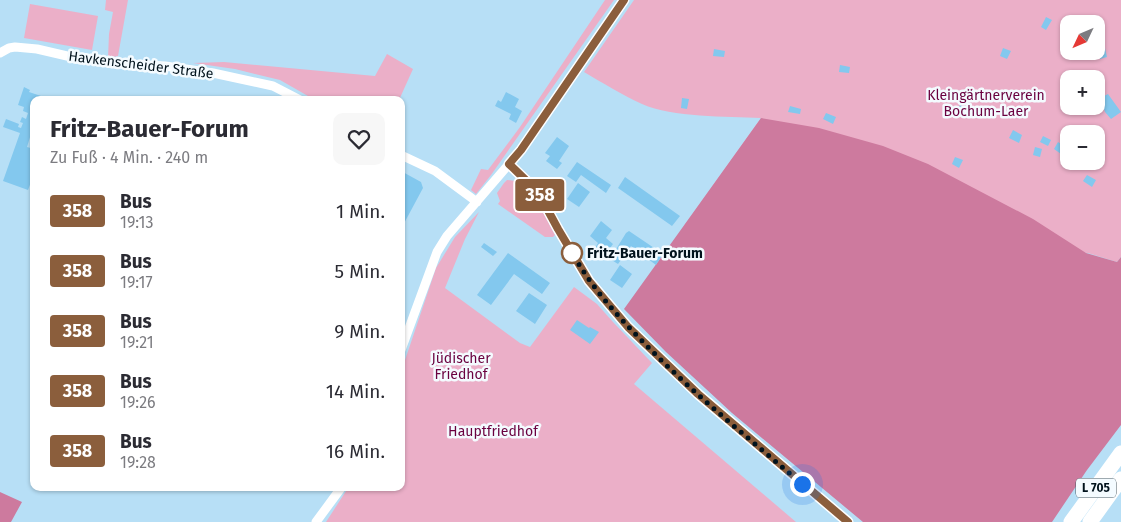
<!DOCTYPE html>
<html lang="de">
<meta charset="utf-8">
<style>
:root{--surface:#fff;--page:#f7f7f7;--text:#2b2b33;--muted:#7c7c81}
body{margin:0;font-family:"Fira Sans",sans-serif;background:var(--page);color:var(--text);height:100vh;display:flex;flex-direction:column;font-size:19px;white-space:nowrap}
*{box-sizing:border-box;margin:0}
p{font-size:16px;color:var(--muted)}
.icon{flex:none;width:28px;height:28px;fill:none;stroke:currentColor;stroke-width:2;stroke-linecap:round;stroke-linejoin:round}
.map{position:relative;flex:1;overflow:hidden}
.panel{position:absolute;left:30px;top:96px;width:375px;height:395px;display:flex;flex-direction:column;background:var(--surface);border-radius:10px;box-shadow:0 1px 4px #0004}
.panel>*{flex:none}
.badge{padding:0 10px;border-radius:4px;font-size:18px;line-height:32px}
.needle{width:32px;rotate:226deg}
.tools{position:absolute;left:1060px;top:15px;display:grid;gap:10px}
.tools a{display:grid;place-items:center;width:45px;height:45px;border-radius:10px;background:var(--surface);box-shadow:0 1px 4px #0004;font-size:25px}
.you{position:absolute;width:25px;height:25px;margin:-12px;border:4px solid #fff;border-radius:50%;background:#1a73e8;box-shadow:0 0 0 8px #1a73e833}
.map>.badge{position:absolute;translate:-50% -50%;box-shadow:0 0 0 2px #fff}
.round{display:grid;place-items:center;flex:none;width:52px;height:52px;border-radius:10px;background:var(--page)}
.headline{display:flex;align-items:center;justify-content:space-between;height:85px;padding:0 20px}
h1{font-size:24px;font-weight:700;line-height:38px}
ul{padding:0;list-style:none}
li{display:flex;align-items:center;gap:15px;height:60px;padding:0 20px}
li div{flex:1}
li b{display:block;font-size:19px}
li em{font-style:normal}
li .badge{min-width:55px;font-weight:700;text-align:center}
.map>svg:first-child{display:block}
.green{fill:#ebafc8;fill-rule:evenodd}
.forest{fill:#cd7a9e}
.building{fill:#83c8ee}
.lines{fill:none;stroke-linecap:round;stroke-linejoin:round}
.street{stroke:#fff;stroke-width:9}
.highway{stroke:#fff;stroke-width:15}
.line-casing{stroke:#fff;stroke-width:11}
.line{stroke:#8b5e3c;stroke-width:8}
.walk{stroke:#00121c;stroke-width:5;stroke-dasharray:0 9}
.stop-dot{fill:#fff;stroke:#8b5e3c;stroke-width:2.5}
.labels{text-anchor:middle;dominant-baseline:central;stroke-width:5;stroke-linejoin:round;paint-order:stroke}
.shield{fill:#f4fbff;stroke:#495860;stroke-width:1}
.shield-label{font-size:12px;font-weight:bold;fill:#00121c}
.street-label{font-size:14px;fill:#00121c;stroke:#f4fbff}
.park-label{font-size:14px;fill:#6a003f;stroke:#f4fbff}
.stop-label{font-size:14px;font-weight:bold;fill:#00121c;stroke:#f4fbff;text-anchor:start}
</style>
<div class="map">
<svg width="1121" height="522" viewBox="0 0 1121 522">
<rect width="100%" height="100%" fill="#b7dff6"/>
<path class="green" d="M106 0H128L118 56 108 58 109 34 113 12 105 10Z
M605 0H614L491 175 476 194 471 190 481 169 488 170 520 127Z
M634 0H1121V257L1117 262 1088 253 684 226 761 118C726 116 673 118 642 104 622 95 603 83 584 72ZM1069 24H1096V51H1069ZM1069 79H1096V106H1069ZM1069 134H1096V161H1069Z
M30 4 98 16 92 50 24 38Z
M387 54 413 69 399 100H315L280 80 235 69 193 63 224 62 375 76Z
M517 178C536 196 543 212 555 235L553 237H545L498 204 500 201 497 193 504 183 507 180 516 181Z
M479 212 465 239 445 288 520 343 530 347 574 287 597 304 613 322 652 363 634 384 796 522H326L348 488H401V372L436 268 455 237Z"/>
<path class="forest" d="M761 118 819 128 883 146 928 164 1033 219 1086 253 1117 262 1121 257V425L1087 470 1052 522H863L732 413 666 352 624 309Z
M0 492 22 502 11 522H0Z"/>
<path class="building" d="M1046 17 1052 20 1046 30 1041 27Z
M1003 48 1011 51 1007 59 1000 56Z
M1105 48 1107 57 1100 59 1098 49Z
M714 49 725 51 724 57 713 56Z
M840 65 850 67 849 73 839 72Z
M24 87 30 90 29 92 41 96 40 100H34V112L30 120 34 122V135L31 134 27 147 34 149V174L28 190 3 181 20 133 3 127 6 119 19 124 18 127 21 128 23 123 20 122 22 117 26 119 28 113 23 111 24 107 18 105Z
M506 92 519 99 515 107 522 111 516 123 509 119 511 114 495 106 498 100 501 102Z
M1108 94 1121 112 1111 119 1105 112 1100 98Z
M682 98 689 99 687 109 681 108Z
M960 105 970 109 967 116 957 111Z
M790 106 801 109 800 114 788 112Z
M826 113 836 117 833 124 823 119Z
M1013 130 1022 135 1019 143 1009 138Z
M1043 136 1051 140 1048 146 1040 142Z
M557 137 569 146 559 161 562 163 557 169 546 161 550 156 545 153Z
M1058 142 1066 147 1061 154 1054 149Z
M1035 147 1042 149 1040 157 1033 155Z
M955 157 963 160 959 168 952 164Z
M577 162 611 185 606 193 581 175 576 182 567 176Z
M401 171 421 182 423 188 401 229Z
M1087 175 1096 180 1092 187 1083 181Z
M625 177 680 216 672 226 618 188Z
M578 183 590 192 579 207 567 199Z
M601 221 612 230 606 238 613 244 605 255 595 248 598 243 590 236Z
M629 231 663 254 656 265 631 246 618 264 610 259 626 233Z
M484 243 497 252 493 256 481 247Z
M508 253 550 283 542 294 514 274 491 305 477 295Z
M620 265 632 274 622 288 610 280Z
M529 293 547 305 535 324 516 311Z
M577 320 589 328 590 327 599 332 590 344 570 330Z"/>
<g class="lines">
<path class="street" d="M0 53 9 48 15 47 37 49 80 59 124 64 165 66 213 73 273 86 300 100
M401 155 435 171 477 202
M509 165 538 192 558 229 589 281 628 327 698 394 848 522
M401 350 437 252 447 236 521 150 624 0
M316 522 341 488"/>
<path class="highway" d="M1071 522 1121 453
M1090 522 1121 479"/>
</g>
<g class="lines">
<defs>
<path id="line" d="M624 0 521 150 509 164 538 192 558 229 589 281 628 327 698 394 848 522"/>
</defs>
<use href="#line" class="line-casing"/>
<use href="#line" class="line"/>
<path class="walk" d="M572 253 571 251C592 289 622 321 653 352 700 399 752 441 802 484"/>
</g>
<circle class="stop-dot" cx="572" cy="253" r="10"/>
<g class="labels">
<rect class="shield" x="1076" y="478.5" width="40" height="19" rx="4"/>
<g class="shield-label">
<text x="1096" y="488">L 705</text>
</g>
<g class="street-label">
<text transform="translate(141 65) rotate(7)">Havkenscheider Straße</text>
</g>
<g class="park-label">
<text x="986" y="95">Kleingärtnerverein<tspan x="986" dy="16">Bochum-Laer</tspan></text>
<text x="461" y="358">Jüdischer<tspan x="461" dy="16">Friedhof</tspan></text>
<text x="493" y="431">Hauptfriedhof</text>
</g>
<g class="stop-label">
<text x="587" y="253">Fritz-Bauer-Forum</text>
</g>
</g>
</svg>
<div class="tools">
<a><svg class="needle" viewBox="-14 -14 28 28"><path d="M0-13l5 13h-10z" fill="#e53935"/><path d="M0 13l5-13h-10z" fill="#7c7c81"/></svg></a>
<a>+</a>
<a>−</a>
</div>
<div class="you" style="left:802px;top:484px"></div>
<b class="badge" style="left:540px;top:195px;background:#8b5e3c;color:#fff">358</b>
<section class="panel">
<div class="headline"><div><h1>Fritz-Bauer-Forum</h1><p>Zu Fuß · 4 Min. · 240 m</p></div><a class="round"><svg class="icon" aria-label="heart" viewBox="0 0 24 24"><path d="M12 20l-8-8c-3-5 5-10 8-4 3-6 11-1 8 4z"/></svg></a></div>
<ul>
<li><span class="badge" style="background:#8b5e3c;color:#fff">358</span><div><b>Bus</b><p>19:13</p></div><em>1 Min.</em></li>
<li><span class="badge" style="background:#8b5e3c;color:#fff">358</span><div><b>Bus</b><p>19:17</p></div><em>5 Min.</em></li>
<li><span class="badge" style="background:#8b5e3c;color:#fff">358</span><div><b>Bus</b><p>19:21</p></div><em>9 Min.</em></li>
<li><span class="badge" style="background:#8b5e3c;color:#fff">358</span><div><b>Bus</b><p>19:26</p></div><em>14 Min.</em></li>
<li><span class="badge" style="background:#8b5e3c;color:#fff">358</span><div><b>Bus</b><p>19:28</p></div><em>16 Min.</em></li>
</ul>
</section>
</div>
